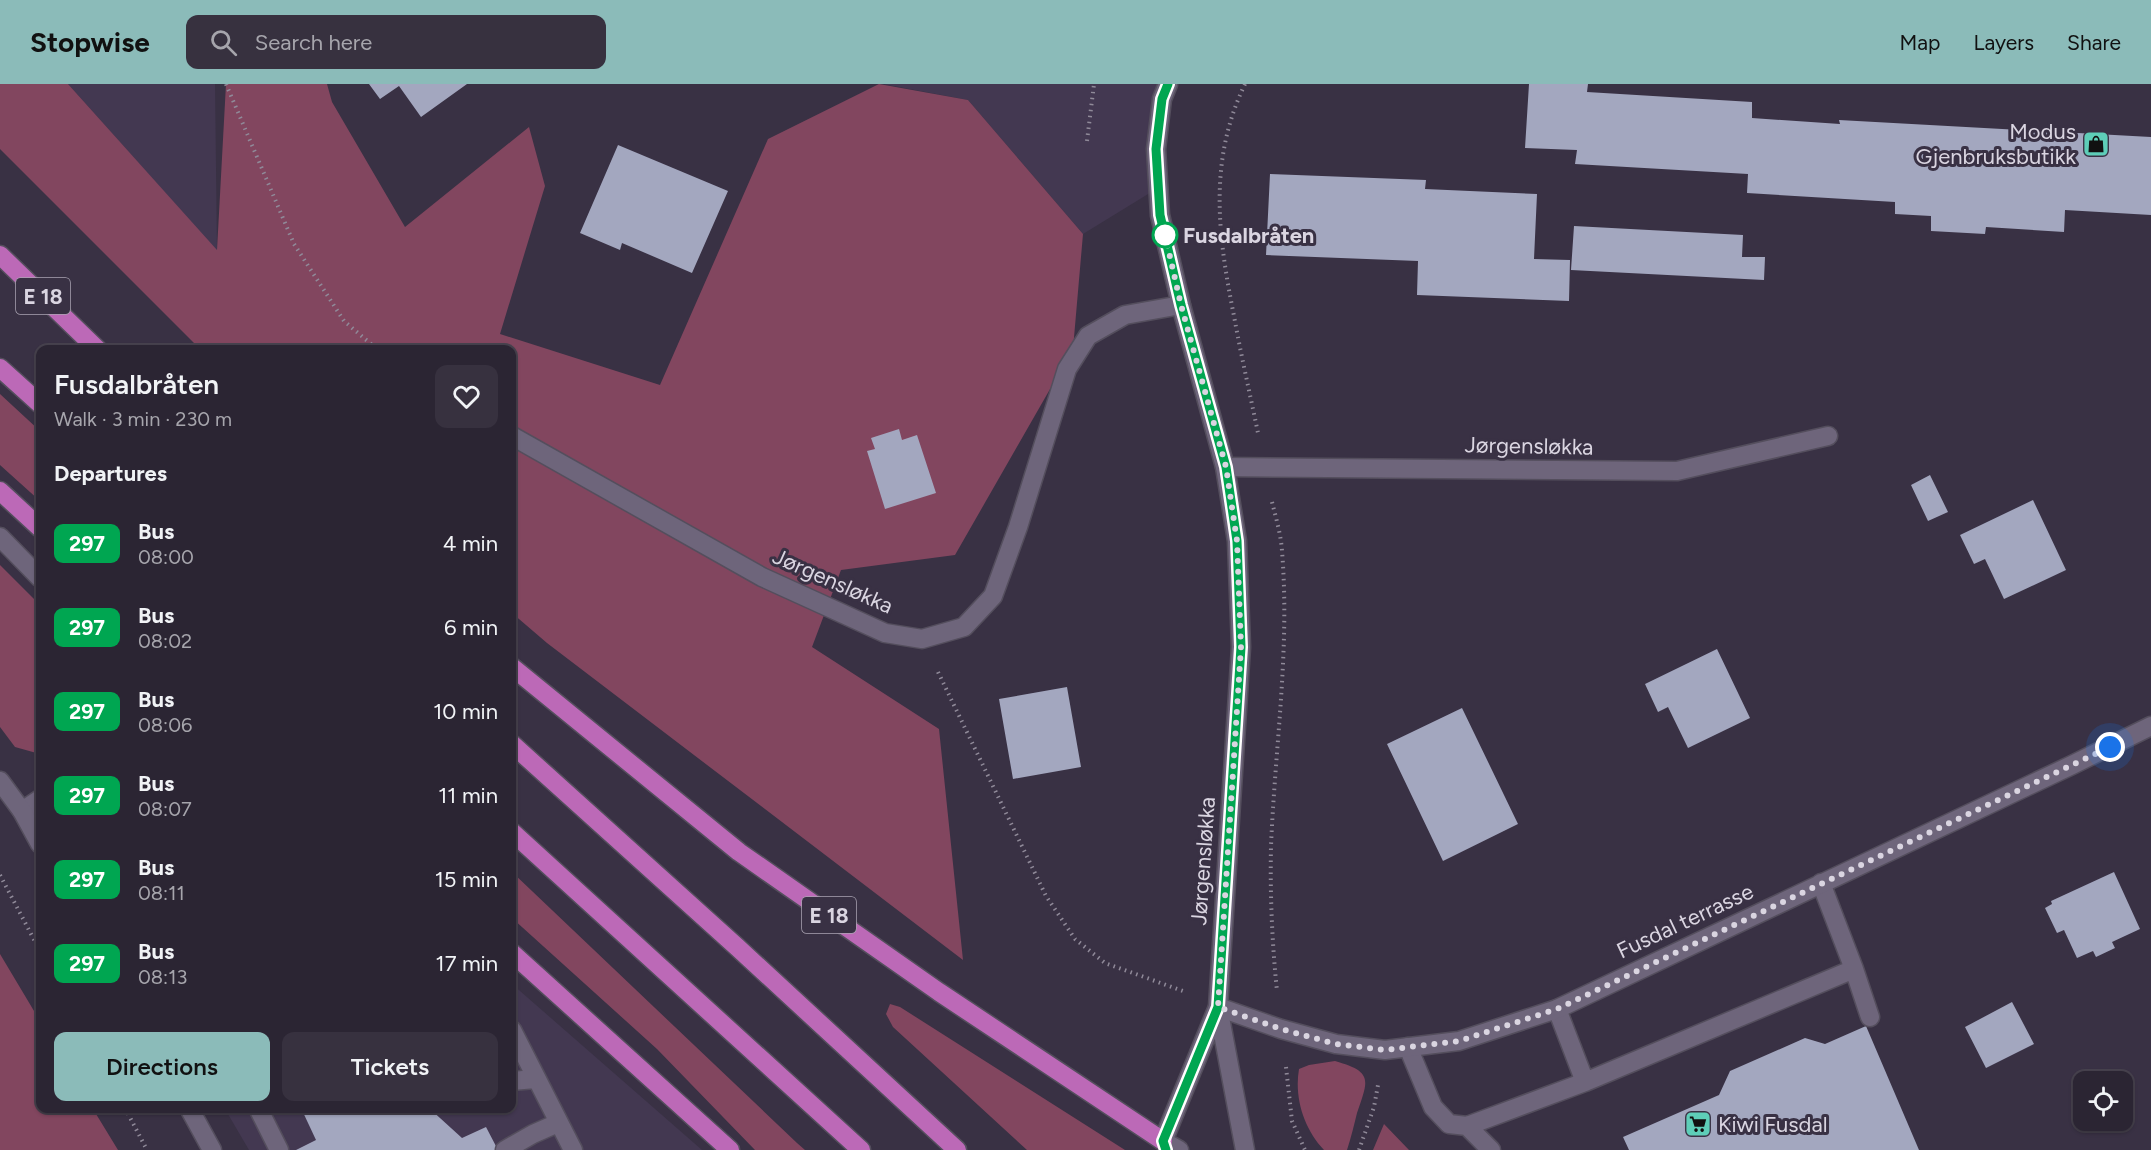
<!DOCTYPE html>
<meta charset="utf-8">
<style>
:root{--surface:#2b2533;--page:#37313f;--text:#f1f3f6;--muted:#a6a5ac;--line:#47424e;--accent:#8bbbb9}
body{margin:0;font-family:Figtree,sans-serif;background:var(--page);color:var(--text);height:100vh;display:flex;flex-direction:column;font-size:22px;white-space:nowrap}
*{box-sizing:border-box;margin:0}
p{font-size:20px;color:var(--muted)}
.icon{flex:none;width:33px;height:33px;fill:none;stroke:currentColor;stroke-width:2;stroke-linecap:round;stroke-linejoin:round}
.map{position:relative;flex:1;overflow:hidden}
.panel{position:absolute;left:36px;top:261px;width:480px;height:768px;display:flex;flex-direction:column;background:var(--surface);border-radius:12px;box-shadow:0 2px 4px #0004,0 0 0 2px var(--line)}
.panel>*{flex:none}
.badge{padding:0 12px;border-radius:9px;font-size:21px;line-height:39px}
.controls{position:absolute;left:2073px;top:987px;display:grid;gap:12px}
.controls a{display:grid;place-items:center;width:60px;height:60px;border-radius:12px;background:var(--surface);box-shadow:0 2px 4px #0004,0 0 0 2px var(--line);font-size:30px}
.you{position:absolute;width:30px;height:30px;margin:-15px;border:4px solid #fff;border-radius:50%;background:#1a73e8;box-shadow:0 0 0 9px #1a73e833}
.map>.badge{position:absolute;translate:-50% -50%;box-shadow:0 0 0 3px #fff}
h2{padding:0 18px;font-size:22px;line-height:54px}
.round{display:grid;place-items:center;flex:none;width:63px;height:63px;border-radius:12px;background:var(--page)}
.headline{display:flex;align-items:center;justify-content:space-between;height:102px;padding:0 18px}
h1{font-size:28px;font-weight:600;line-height:45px}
.button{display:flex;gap:12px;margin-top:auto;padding:12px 18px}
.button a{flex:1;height:69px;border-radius:12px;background:var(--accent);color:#111;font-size:24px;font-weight:600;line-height:69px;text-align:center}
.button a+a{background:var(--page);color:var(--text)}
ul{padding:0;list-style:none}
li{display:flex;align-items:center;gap:18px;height:84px;padding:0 18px}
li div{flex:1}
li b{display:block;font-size:22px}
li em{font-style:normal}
li .badge{min-width:66px;font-weight:700;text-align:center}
header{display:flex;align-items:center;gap:36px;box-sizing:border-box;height:84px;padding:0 30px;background:var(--accent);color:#111}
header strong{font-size:28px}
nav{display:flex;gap:33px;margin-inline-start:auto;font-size:21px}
.search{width:420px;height:54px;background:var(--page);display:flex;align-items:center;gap:15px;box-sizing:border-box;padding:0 21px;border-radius:12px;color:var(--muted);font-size:22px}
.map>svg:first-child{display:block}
.built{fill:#433851}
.green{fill:#82465f}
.building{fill:#a3a7bf}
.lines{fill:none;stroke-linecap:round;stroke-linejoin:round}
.service-casing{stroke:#544e5d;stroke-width:21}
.minor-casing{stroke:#544e5d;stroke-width:21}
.tertiary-casing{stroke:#544e5d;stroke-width:21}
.motorway-casing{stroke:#544e5d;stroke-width:21}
.path{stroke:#908a99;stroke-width:4;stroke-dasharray:1.5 4.5;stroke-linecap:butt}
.service{stroke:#6e657b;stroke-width:18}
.minor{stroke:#6e657b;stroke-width:18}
.tertiary{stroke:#6e657b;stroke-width:18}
.motorway{stroke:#bc69b7;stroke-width:18}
.line-casing{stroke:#fff;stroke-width:14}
.line{stroke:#00a651;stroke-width:9}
.walk{stroke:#dad5e1;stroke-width:6;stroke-dasharray:0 10.8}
.stop-dot{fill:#fff;stroke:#00a651;stroke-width:3}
.labels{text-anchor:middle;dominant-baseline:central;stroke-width:6;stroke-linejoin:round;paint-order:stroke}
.shield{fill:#393144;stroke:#aaa4b2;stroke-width:1.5}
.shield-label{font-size:21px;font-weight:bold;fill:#dad5e1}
.poi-label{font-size:22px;fill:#dad5e1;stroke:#393144;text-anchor:end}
.stop-label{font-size:22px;font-weight:bold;fill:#dad5e1;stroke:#393144;text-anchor:start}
.street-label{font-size:22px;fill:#dad5e1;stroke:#393144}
</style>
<header>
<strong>Stopwise</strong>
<div class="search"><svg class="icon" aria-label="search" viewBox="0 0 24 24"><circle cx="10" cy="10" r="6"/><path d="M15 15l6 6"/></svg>Search here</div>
<nav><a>Map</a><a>Layers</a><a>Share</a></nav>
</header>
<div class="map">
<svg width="2151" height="1066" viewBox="0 0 2151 1066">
<rect width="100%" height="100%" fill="#393144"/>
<path class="built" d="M68 0H215L217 167Z
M883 0H1157L1153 107 1083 150 968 16Z
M512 900 702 1066H249L225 1025 512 1024Z"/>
<path class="green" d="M0 0H68L217 166 226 0H327L332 18 405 143 529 43 545 102 500 250 660 301 768 55 879 0 968 16 1083 150 1073 265 955 471 841 486 812 563 939 645 963 876 547 559 512 529V266L200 265 0 65Z
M0 310 40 347V417L0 381Z
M0 481 40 521V670L15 663 0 643Z
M512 788 797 1059 805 1066H755L657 965 512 834Z
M0 870 40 937V1024L93 1025 118 1066H0Z
M890 920 900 923 1125 1066H1027L893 943 886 930Z
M1335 977C1374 988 1368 996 1357 1029 1354 1041 1351 1054 1347 1066H1324C1304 1045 1294 1014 1299 985L1309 981Z
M1384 1040 1409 1066H1373Z"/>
<path class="building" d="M369 0H467L421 33 399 2 380 15Z
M1529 0H1588L1587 8 1752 18V34L1840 40 1839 36 2151 53V131L2065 126 2064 148 1986 143 1985 150 1931 147V132L1895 130V118L1747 109 1748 90 1575 80 1577 66 1525 64Z
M618 61 728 107 692 189 622 159 620 166 580 149Z
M1270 90 1426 96 1425 105 1537 110 1534 175 1570 176 1569 217 1417 211 1418 177 1266 171Z
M1574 142 1743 151 1742 173H1765L1764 196 1571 186Z
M899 345 902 356 917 351 936 409 885 425 867 367 875 365 871 354Z
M1930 391 1948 428 1928 437 1911 401Z
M2033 416 2066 486 2004 515 1985 475 1974 480 1960 451Z
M1717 565 1750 634 1688 664 1668 623 1658 628 1645 600Z
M1067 603 1081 683 1013 695 999 615Z
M1462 624 1518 740 1443 777 1387 660Z
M2114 788 2140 845 2112 858 2115 864 2096 873 2093 867 2077 874 2064 846 2057 849 2045 824 2052 820 2051 817Z
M2012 918 2034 960 1986 984 1965 943Z
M1866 942 1919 1066H1629L1623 1053 1719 1011 1730 987 1805 954 1825 960Z
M301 1024H429L462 1054 486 1043 498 1066H296L316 1056Z"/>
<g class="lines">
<defs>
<path id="service" d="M1225 383 1677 387 1828 352
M0 453 40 494
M22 727 40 715
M1821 799 1854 885 1870 933
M1557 925 1585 998
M512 946 573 1066
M1408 963 1433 1023 1449 1040 1467 1042 1585 998 1854 885
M512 997 535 995
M258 1024 279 1066
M1467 1042 1491 1066
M505 1066 533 1050 558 1039"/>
<path id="minor" d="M512 352 762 493 885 549 922 555 964 543 993 512 1018 443 1067 285 1088 252 1125 231 1181 221
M0 697 22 727 40 760
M1218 923 1281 945 1336 960 1385 966 1459 957 1557 925 2072 681 2151 642
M189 1024 212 1066"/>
<path id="tertiary" d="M1168 0 1162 15 1156 65 1160 131 1181 221 1225 383 1237 457 1241 563 1218 923 1245 1066
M1163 1057 1218 923
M1163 1057 1179 1066"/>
<path id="motorway" d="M0 171 98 266
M0 284 40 320
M0 407 40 444
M512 583 739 768 939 908 1163 1057
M512 660 737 863 957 1066
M512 748 861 1066
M512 869 730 1066"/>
</defs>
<use href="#service" class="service-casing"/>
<use href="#minor" class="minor-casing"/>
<use href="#tertiary" class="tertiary-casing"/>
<use href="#motorway" class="motorway-casing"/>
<path class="path" d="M226 0 294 160 344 237 378 266
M1245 0C1208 77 1218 152 1234 232 1241 271 1250 310 1258 349
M1087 57 1094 0
M1272 418C1276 434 1281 451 1282 467 1290 565 1275 664 1271 762 1270 810 1272 859 1277 907
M938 588 1046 812 1075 855 1105 879 1183 907
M0 791 40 867
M1286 983 1292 1037 1305 1066
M125 1024 147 1066
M1359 1066 1374 1023 1378 1001"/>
<use href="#service" class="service"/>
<use href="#minor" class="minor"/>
<use href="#tertiary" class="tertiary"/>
<use href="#motorway" class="motorway"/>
</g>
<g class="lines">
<defs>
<path id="line" d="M1166 1066 1163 1057 1218 923 1241 563 1237 457 1226 383 1181 221 1160 131 1156 65 1162 15 1168 0"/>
</defs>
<use href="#line" class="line-casing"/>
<use href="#line" class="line"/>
<path class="walk" d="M1165 151 1181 221 1226 383 1237 457 1241 563 1218 923 1281 945 1336 960 1385 966 1459 957 1557 925 2110 663"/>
</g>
<defs>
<symbol id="shop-square" viewBox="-11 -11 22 22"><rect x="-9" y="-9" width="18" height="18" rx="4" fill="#5eceb8" stroke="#393144"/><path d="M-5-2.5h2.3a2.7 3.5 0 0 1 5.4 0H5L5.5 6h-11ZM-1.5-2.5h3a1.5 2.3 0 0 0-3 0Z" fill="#111"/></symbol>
<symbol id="supermarket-square" viewBox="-11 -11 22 22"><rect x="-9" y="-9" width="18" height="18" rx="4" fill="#5eceb8" stroke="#393144"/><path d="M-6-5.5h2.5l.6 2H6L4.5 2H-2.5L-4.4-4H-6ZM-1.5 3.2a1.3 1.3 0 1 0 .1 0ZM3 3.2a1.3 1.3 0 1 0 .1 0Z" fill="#111"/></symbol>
</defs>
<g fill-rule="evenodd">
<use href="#shop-square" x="2081" y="45" width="30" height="30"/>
<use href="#supermarket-square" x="1683" y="1025" width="30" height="30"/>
</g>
<circle class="stop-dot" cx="1165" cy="151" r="12"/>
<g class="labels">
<g class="shield">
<rect x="16" y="194" width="54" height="36" rx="4.5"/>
<rect x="802" y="813" width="54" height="36" rx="4.5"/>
</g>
<g class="shield-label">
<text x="43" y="212">E 18</text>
<text x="829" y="831">E 18</text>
</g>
<g class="poi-label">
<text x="2076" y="47">Modus<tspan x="2076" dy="25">Gjenbruksbutikk</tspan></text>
<text x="1718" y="1040" text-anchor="start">Kiwi Fusdal</text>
</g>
<g class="stop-label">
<text x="1183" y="151">Fusdalbråten</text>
</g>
<g class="street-label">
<text transform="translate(1529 362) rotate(1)">Jørgensløkka</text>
<text transform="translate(833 497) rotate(24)">Jørgensløkka</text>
<text transform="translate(1203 777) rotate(-86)">Jørgensløkka</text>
<text transform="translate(1685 837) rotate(-25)">Fusdal terrasse</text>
</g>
</g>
</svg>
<div class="controls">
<a><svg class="icon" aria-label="locate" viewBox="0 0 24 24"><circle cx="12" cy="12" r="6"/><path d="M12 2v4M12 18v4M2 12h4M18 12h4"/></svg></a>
</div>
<div class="you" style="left:2110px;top:663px"></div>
<section class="panel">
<div class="headline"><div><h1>Fusdalbråten</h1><p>Walk · 3 min · 230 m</p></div><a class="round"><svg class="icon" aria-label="heart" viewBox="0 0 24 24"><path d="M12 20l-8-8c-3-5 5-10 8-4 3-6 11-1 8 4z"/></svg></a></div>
<h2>Departures</h2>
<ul>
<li><span class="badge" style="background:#00a651;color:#fff">297</span><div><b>Bus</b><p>08:00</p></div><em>4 min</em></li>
<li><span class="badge" style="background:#00a651;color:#fff">297</span><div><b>Bus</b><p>08:02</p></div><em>6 min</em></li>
<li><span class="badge" style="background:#00a651;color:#fff">297</span><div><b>Bus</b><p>08:06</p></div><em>10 min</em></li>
<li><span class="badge" style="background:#00a651;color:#fff">297</span><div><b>Bus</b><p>08:07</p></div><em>11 min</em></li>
<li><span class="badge" style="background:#00a651;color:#fff">297</span><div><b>Bus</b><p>08:11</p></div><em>15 min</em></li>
<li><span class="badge" style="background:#00a651;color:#fff">297</span><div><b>Bus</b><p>08:13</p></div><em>17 min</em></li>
</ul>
<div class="button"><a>Directions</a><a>Tickets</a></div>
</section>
</div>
